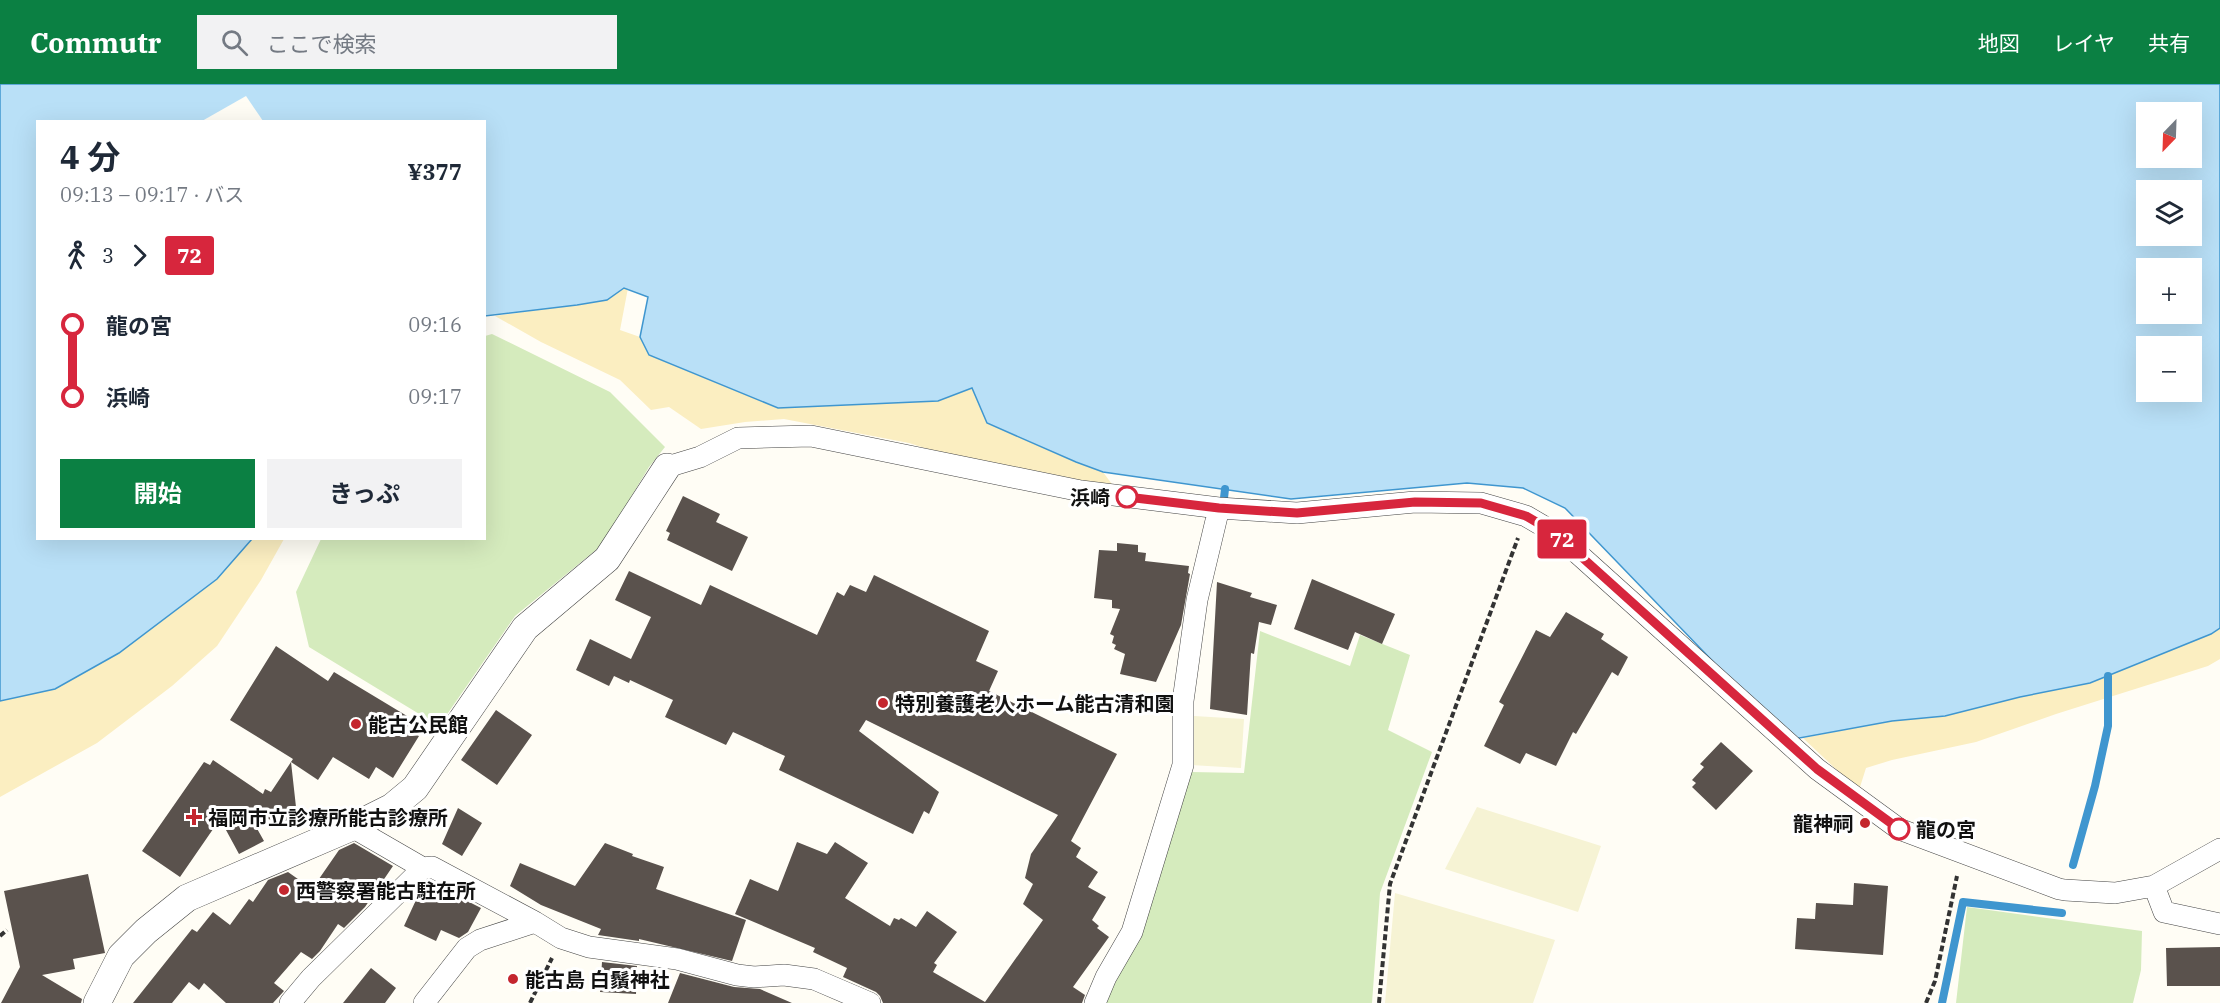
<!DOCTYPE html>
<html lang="ja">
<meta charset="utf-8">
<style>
:root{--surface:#fff;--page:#f2f2f3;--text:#1f2937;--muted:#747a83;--accent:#0b8043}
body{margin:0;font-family:"IBM Plex Serif","Noto Sans JP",serif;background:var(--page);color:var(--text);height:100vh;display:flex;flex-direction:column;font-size:22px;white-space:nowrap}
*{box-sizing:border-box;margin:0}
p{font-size:20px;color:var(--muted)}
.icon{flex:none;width:33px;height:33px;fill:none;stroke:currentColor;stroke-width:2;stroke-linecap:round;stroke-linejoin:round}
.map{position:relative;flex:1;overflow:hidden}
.panel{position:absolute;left:36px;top:36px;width:450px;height:420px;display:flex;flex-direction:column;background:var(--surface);border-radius:0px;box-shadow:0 6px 24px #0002}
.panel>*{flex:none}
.badge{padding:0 12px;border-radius:4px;font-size:21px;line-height:39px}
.needle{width:39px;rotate:203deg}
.buttons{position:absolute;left:2136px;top:18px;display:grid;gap:12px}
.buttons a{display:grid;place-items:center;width:66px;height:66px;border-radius:0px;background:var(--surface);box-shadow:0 6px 24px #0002;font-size:30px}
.map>.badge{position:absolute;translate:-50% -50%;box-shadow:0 0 0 3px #fff}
.legs{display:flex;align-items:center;gap:9px;height:66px;padding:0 24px;font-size:20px}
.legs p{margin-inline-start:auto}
.summary{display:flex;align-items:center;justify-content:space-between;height:102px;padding:0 24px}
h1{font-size:33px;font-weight:700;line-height:45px}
.primary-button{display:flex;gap:12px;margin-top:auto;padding:12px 24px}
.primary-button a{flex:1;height:69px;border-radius:0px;background:var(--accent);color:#fff;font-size:24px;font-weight:700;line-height:69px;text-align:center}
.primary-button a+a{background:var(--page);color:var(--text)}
ul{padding:0 24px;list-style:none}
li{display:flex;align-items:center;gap:21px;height:72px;font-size:22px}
li i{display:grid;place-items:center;width:9px;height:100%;margin:0 8px;background:currentColor}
li i::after{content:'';width:15px;height:15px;margin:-8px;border:4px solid;border-radius:50%;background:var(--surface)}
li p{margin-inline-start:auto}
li:first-child i{background:linear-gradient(#0000 50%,currentColor 0)}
li:last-child i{background:linear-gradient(currentColor 50%,#0000 0)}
header{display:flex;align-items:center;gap:36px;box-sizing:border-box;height:84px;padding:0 30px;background:var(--accent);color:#fff}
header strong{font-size:28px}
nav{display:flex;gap:33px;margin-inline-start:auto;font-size:21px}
.search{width:420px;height:54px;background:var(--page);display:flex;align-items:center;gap:15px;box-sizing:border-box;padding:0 21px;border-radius:0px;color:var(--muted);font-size:22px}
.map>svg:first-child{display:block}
.farmland{fill:#f6f3d4}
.green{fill:#d5ebbd}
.sand{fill:#fbeec1}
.water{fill:#b9e0f7;stroke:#3f96cf;stroke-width:1.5;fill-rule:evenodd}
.pier{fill:#fffdf5}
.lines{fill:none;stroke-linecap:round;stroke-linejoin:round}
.stream{stroke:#3f96cf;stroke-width:8}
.building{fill:#5a524d}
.minor-casing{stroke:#444;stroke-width:22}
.tertiary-casing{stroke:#444;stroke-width:28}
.path{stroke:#333;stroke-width:4;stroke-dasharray:6 3;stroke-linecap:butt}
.minor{stroke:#fff;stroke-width:21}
.tertiary{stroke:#fff;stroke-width:27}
.line-1-casing{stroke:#fff;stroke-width:14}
.line-1{stroke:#d7263d;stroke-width:9}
.stop-1-dot{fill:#fff;stroke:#d7263d;stroke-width:3}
.poi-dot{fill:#c4262e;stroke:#fff;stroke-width:2}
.labels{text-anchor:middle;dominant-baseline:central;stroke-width:6;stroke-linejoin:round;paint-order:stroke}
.stop-label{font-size:20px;font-weight:bold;fill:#111;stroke:#fff;text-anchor:end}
.poi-label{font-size:20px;font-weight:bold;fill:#111;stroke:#fff;text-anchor:start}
</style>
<header>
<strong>Commutr</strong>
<div class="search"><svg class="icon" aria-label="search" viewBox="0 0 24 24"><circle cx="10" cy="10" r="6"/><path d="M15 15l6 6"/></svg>ここで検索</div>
<nav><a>地図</a><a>レイヤ</a><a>共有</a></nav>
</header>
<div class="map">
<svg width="2220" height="919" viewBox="0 0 2220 919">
<rect width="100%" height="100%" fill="#fffdf5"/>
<path class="farmland" d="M1194 632 1244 635 1241 684 1191 681Z
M1477 723 1601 762 1578 828 1445 785Z
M1395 809 1555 856 1533 919H1385Z"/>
<path class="green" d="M492 250 610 308 665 363 649 383 602 461 515 532 439 642 309 563 296 508 321 455 484 454 485 252Z
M1260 547 1350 582 1360 551 1410 571 1388 646 1432 668 1380 809 1372 919H1105L1142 846 1191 688 1244 689Z
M1967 823 2142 847 2141 886 2133 919H1956Z"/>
<path class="sand" d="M624 204H628L620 246 640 253 649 271 778 324 938 317 973 304 987 339 1076 378 1103 388 1114 403 940 369 909 359 784 335 745 338 701 345 669 323 651 326 620 296 541 258 495 232 607 216Z
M252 455H284L261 496 217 562 172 602 97 659 0 713V617L55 605 217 495Z
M2220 544V575L2208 582 2056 630 1976 658 1892 676 1866 684 1860 703 1840 689 1803 654 1892 637 1945 632 2020 613 2090 599 2211 550Z"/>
<path class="water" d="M0 0H2220V544L2211 550 2090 599 2020 613 1945 632 1892 637 1794 655 1728 593 1565 424 1523 404 1467 399 1291 415 1103 388 1076 378 987 339 972 304 938 317 778 324 649 271 640 253 648 213 624 204 607 216 577 221 485 232 484 38H38V454L252 455 217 495 119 569 55 605 0 617ZM2146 28H2192V74H2146ZM2146 106H2192V152H2146ZM2146 184H2192V230H2146ZM2146 262H2192V308H2146Z"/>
<path class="pier" d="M246 12 263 37H202Z"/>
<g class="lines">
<path class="stream" d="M1224 414 1225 405
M2073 781 2095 702 2108 642V592
M1942 919 1963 818 2062 829"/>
</g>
<path class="building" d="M683 412 720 430 716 438 748 453 732 487 667 456 670 449 666 447Z
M1117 459 1138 461V468L1146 469 1145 477 1189 482 1188 489 1190 490 1181 541 1156 598 1120 590 1125 570 1114 565 1116 561 1112 559 1114 552 1110 550 1120 525 1112 524V516L1094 514 1099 466 1117 467Z
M629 487 701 521 710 501 817 551 837 508 844 512 850 501 866 508 874 491 989 547 976 577 998 587 989 607 1117 670 1071 757 1081 764 1076 773 1098 788 1088 803 1106 813 1092 836 1099 842 1097 844 1109 853 1073 903 1085 911 1082 919H883L880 912 876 908 843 893 847 884 813 868 815 864 735 830 750 795 778 807 797 758 827 770 835 758 868 779 845 814 890 842 894 834 899 836 901 834 916 843 927 827 957 848 934 879 937 881 933 888 985 918 1043 836 1023 820 1033 800 1025 794 1031 770 1058 731 866 636 859 647 939 708 929 730 924 727 913 750 779 686 785 672 733 648 726 661 665 633 673 616 630 596 629 599 614 592 609 602 576 586 590 555 631 575 651 533 615 516Z
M1312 495 1395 530 1382 560 1355 548 1348 566 1294 545Z
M1217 498 1252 509 1250 513 1277 521 1271 541 1259 538 1254 570 1251 569 1247 631 1210 625Z
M1566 528 1604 550 1601 555 1628 573 1618 592 1612 588 1576 650 1573 648 1556 682 1526 669 1520 680 1484 662 1504 621 1499 618 1536 546 1550 553Z
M276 562 328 597 334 588 412 635 406 645 419 652 393 694 376 683 369 695 333 673 318 696 291 678 296 723 293 731 309 742 250 732 264 757 239 770 220 735 180 793 142 767 204 678 210 681 213 676 263 710 265 705 271 708 293 675 230 636Z
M496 626 532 651 497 701 461 676Z
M1721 658 1753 687 1716 726 1692 703 1696 699 1692 696 1704 683 1700 680Z
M458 724 482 739 462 772 442 760Z
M354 759 393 782 365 823 344 844 338 840 320 867 312 875 301 868 274 899 284 907 273 919H226L204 899 199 906 189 898 172 919H133L192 845 197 848 213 828 230 841 249 815 253 818 268 796 288 788 312 805 339 766Z
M605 759 633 770 632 772 664 783 656 805 746 836 732 877 639 855V857L598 851 601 845 541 821 510 802 520 779 575 802Z
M88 790 105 869 73 875 75 885 42 891 82 915 81 919H1L20 883 4 807Z
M428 797 481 824 468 848 459 854 441 846 436 857 404 842 422 803Z
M1854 799 1888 802 1883 871 1795 865 1797 834 1815 835 1816 819 1853 821Z
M2220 863V902H2167L2166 864Z
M602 878 637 882 636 910 600 908Z
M371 884 396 904 385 919H343Z
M680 889 734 903 760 905 792 919H668Z"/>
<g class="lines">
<defs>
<path id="minor" d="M667 383 700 373 738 354 811 352 1081 407 1219 424 1297 429 1415 418 1481 419 1526 432 1555 449 1817 685 1899 745 2059 805 2065 806 2115 809 2154 802 2220 765
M352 743 423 784 432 783 535 838 561 854 589 863 677 875 737 891 754 893 784 891 814 895 870 919
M2154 802 2164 828 2220 840
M290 919 311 894 423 784
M424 919 467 864 480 856 535 838
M1095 919 1106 893 1132 848 1183 681V617L1197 516 1219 424"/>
<path id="tertiary" d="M97 919 121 872 146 847 187 814 352 743 392 723 415 704 525 544 607 475 667 383"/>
</defs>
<use href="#minor" class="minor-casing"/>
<use href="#tertiary" class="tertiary-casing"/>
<path class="path" d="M0 852 7 846
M530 919 552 874
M1379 919 1390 800 1518 454
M1926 919 1935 897 1957 792"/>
<use href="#minor" class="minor"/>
<use href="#tertiary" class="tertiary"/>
</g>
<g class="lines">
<defs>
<path id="line-1" d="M1127 413 1219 424 1297 429 1415 418 1481 419 1526 432 1555 449 1817 685 1899 745"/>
</defs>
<use href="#line-1" class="line-1-casing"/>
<use href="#line-1" class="line-1"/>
</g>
<g class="stop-1-dot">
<circle cx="1127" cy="413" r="10"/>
<circle cx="1899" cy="745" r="10"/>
</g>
<g class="poi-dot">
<circle cx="883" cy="619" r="6"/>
<circle cx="356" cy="640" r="6"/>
<path d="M191 724h6v6h6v6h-6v6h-6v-6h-6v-6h6z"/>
<circle cx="1865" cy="739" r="6"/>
<circle cx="284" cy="806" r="6"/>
<circle cx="513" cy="895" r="6"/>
</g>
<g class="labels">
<g class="stop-label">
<text x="1110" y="413">浜崎</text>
<text x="1916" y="745" text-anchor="start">龍の宮</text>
</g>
<g class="poi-label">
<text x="895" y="619">特別養護老人ホーム能古清和園</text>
<text x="368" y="640">能古公民館</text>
<text x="208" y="733">福岡市立診療所能古診療所</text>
<text x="1853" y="739" text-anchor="end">龍神祠</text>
<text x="296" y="806">西警察署能古駐在所</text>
<text x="525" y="895">能古島 白鬚神社</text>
</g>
</g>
</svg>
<div class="buttons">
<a><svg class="needle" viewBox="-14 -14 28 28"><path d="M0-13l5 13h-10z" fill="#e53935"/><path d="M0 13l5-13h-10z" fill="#747a83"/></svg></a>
<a><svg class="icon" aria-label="layers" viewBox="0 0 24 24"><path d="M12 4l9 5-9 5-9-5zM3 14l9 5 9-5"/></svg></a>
<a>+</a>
<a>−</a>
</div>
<b class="badge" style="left:1562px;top:455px;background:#d7263d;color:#fff">72</b>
<section class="panel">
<div class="summary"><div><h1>4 分</h1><p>09:13 – 09:17 · バス</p></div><b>¥377</b></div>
<div class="legs"><svg class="icon" aria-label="walk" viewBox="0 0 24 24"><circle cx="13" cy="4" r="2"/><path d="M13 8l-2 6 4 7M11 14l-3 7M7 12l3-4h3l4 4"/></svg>3<svg class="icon" aria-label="forward" viewBox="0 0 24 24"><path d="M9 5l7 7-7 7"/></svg><b class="badge" style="background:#d7263d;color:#fff">72</b></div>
<ul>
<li><i style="color:#d7263d"></i><b>龍の宮</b><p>09:16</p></li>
<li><i style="color:#d7263d"></i><b>浜崎</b><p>09:17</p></li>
</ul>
<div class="primary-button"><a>開始</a><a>きっぷ</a></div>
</section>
</div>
